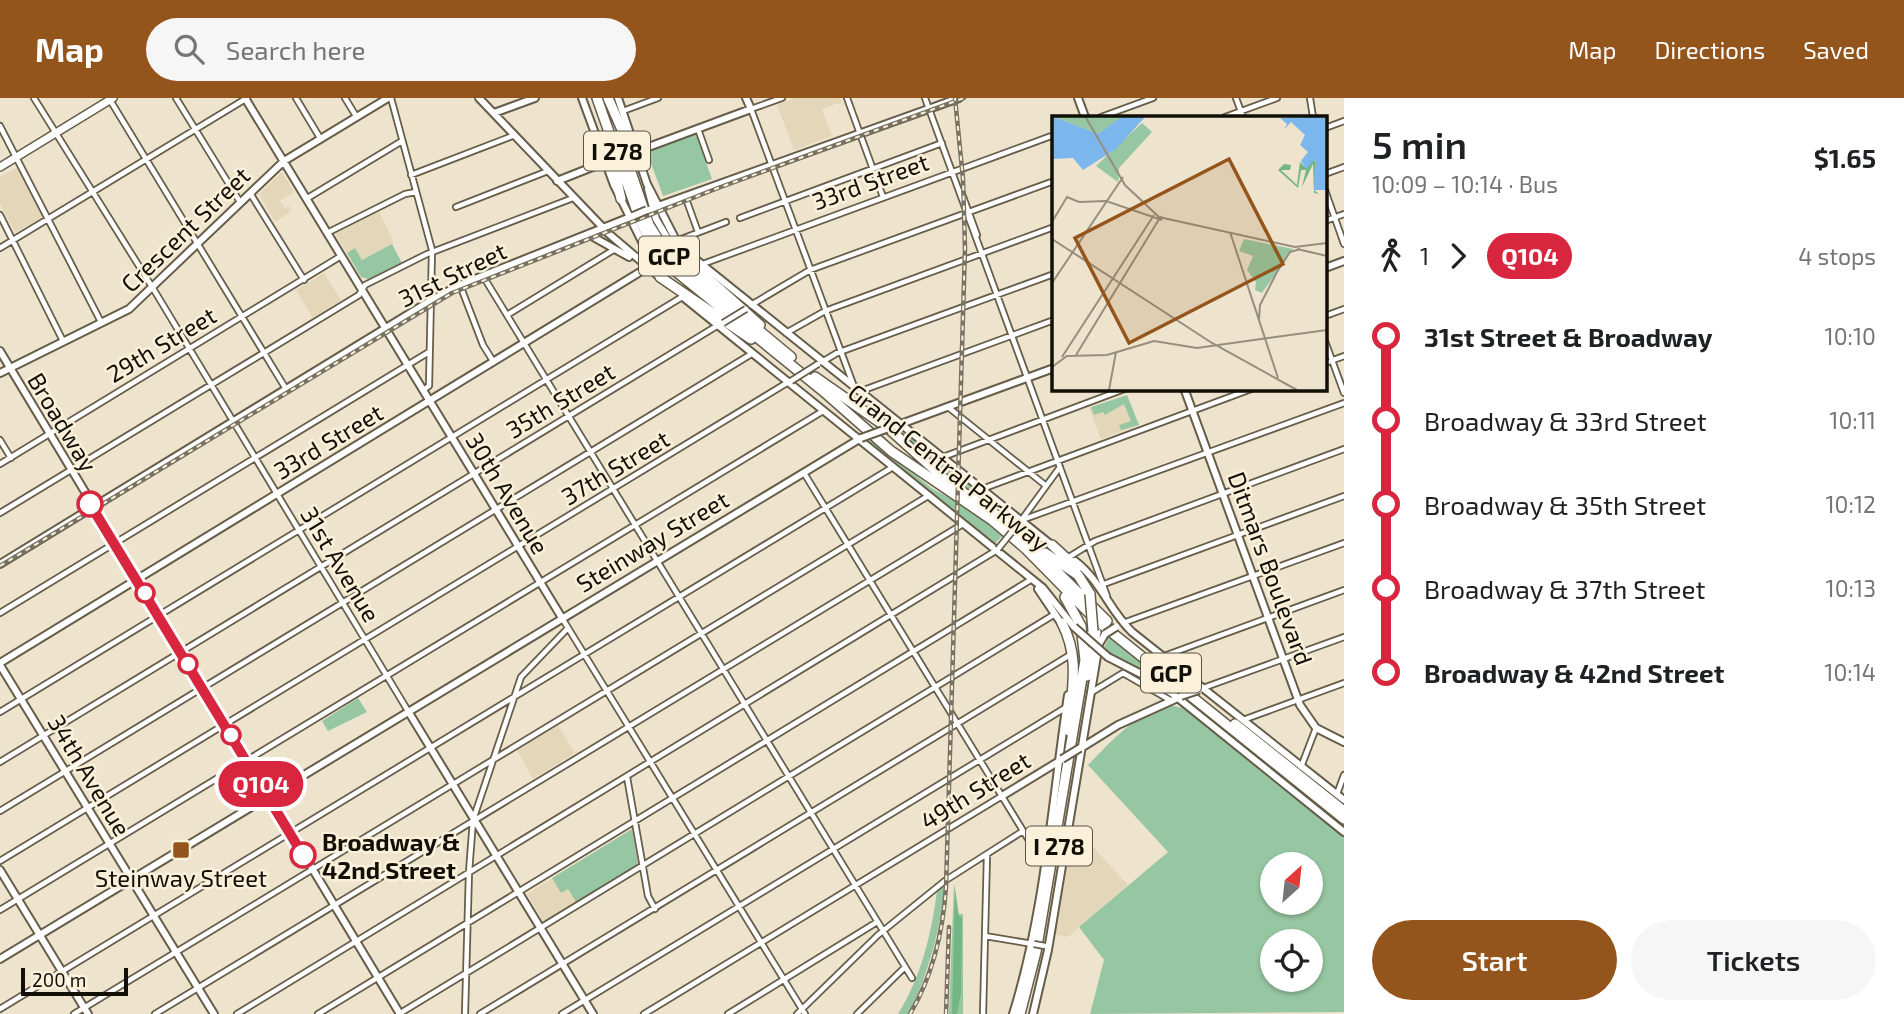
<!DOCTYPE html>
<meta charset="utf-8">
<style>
:root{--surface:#fff;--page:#f6f6f6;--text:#202124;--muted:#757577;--accent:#94551d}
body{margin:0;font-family:"Exo 2",sans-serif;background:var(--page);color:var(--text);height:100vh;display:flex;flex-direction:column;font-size:26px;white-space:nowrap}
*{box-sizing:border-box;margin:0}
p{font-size:23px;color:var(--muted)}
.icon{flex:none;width:38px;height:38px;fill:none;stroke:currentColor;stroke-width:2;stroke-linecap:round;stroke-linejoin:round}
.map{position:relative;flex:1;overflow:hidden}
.side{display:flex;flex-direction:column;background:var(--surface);width:560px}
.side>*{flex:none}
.badge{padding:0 14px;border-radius:23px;font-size:24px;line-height:46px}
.needle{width:46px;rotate:27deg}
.fabs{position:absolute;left:1260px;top:754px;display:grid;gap:14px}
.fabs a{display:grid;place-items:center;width:63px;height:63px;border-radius:50%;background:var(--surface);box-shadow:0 2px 5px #0004;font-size:35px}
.scale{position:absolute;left:21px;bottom:18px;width:107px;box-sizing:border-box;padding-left:7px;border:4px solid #120f07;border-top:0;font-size:19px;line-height:24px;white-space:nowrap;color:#120f07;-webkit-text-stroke:5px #fbf1da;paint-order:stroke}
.map>.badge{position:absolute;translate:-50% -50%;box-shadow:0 0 0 4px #fff}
.legs{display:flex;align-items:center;gap:10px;height:77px;padding:0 28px;font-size:23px}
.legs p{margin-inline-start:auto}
.headline{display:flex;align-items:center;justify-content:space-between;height:119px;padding:0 28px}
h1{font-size:38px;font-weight:600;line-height:52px}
.button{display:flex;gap:14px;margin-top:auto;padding:14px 28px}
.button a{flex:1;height:80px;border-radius:42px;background:var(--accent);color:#fff;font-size:28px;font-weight:600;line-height:80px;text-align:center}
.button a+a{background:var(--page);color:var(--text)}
ul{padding:0 28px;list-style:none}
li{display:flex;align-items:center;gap:24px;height:84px;font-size:26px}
li i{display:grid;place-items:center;width:10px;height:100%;margin:0 9px;background:currentColor}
li i::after{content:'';width:18px;height:18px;margin:-9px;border:5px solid;border-radius:50%;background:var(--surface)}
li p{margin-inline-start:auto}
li:first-child i{background:linear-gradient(#0000 50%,currentColor 0)}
li:last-child i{background:linear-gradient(currentColor 50%,#0000 0)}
header{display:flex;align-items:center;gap:42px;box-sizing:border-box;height:98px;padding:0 35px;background:var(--accent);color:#fff}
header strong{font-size:33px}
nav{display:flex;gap:38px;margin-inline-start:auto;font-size:24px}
.search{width:490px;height:63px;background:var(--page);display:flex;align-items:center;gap:18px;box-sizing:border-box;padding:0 24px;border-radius:38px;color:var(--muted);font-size:26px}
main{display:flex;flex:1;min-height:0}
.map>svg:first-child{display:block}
.built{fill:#e4d7b9}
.green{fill:#97c7a2;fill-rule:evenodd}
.forest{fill:#73b583}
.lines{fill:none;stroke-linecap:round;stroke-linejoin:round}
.street-casing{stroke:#655d49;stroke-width:8}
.secondary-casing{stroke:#655d49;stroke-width:10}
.primary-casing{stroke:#655d49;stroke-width:10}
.highway-casing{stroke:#655d49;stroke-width:12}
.street{stroke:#fff;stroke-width:4.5}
.secondary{stroke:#fff;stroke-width:6}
.primary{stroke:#fff;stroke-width:7}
.highway{stroke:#fff;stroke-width:9}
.rail-casing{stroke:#787263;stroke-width:4.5}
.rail{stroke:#fbf1da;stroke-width:2;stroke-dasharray:5;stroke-linecap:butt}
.street-bridge-casing{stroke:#655d49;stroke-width:8;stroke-linecap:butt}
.secondary-bridge-casing{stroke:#655d49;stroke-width:10;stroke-linecap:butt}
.highway-bridge-casing{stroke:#655d49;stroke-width:12;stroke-linecap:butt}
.street-bridge{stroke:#fff;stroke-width:4.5}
.secondary-bridge{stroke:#fff;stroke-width:6}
.highway-bridge{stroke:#fff;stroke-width:9}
.line-1-casing{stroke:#fff;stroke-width:16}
.line-1{stroke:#d7263d;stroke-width:10}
.stop-1-dot{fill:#fff;stroke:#d7263d;stroke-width:3.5}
.poi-dot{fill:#94551d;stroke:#fbf1da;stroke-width:2.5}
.labels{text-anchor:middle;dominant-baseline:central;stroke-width:5;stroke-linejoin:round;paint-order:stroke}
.shield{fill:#fbf1da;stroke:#585346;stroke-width:2}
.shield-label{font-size:23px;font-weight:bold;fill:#120f07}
.street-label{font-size:24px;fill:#120f07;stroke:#fbf1da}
.stop-label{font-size:24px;font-weight:bold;fill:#120f07;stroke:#fbf1da;text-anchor:start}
.poi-label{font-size:24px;fill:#120f07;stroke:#fbf1da}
.inset-river{fill:none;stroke:#7bb6ec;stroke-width:3.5}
.inset-road{fill:none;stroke:#968e7e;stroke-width:2}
.view{fill:#94551d;fill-opacity:0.15;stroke:#94551d;stroke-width:3.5}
.inset-edge{fill:none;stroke:#120f07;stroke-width:3.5}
</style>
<header>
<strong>Map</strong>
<div class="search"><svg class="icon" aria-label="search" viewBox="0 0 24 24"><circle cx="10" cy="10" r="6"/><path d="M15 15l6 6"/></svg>Search here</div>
<nav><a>Map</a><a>Directions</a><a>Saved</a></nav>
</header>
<main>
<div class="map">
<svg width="1344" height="916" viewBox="0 0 1344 916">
<rect width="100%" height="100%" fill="#eee3cd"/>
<path class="built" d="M795 0H840L842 4 822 11 832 38 794 52 777 7Z
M18 69 43 118 15 135 0 106V79Z
M282 74 294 94 280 103 285 110 289 108 292 113 275 124 259 96Z
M379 114 394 145 362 162 355 151 347 155 335 136Z
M324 175 341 202 313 220 296 192Z
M1127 297 1139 327 1101 341 1089 310Z
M558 628 575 655 533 681 517 652Z
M1072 726 1128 787 1068 839 1053 836Z
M552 780 561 794 568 791 576 804 544 824 527 796Z"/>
<path class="green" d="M696 36 712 81 663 98 647 54Z
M392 146 402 165 368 181 361 179 347 155 355 150 362 162Z
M1127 297 1139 327 1121 332 1119 327 1131 323 1124 306 1105 317 1103 314 1094 317 1091 309Z
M904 332 1016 421 1013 425 954 384 899 333Z
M872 343 933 391 970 411 1003 437 994 447 868 344Z
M1109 539 1175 592 1174 593 1154 579 1103 552Z
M358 600 367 614 328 633 322 623Z
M1174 608 1187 611 1344 738V914L1090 916 1104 862 1079 829 1168 754 1088 667C1109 646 1142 607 1174 608ZM1272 766H1311V805H1272ZM1272 844H1311V882H1272Z
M632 731 638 766 576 804 568 791 561 795 552 780Z
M954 785 959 816H963V916H949Z
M945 788C940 834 928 875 909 916H898C921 879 931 838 937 793Z"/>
<path class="forest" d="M955 791 958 817 962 820 961 895 957 916H952Z"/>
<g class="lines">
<defs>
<path id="street" d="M34 0 154 192 408 613
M176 0 240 104
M296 0 320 40
M345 0 356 18
M391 0 432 152 429 288 423 292
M782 0 751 11 853 286
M847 0 883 99
M925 0 1107 498
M1236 0 1243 19
M1310 0 1313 19
M110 2 286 291
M623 13 658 0
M1101 19 1153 0
M1225 19 1277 0
M0 28 101 224
M1325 30 1344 23
M698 31 709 62
M1325 76 1344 69
M411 77 515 37
M1325 92 1344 146
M961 93 977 137
M250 95 304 182
M685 98 698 134
M306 101 402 43
M456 109 548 73
M0 117 63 243
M740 120 942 45
M1325 123 1344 116
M327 135 405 96 416 94
M676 143 726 124
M0 150 247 0
M700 167 1054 37
M483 178 912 880
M460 187 483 247 493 263
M751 207 810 172 1054 83
M507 217 615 151
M1325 218 1344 211
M786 235 825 213 1054 129
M1325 243 1344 295
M822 264 837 255 1054 176
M1325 265 1344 258
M861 293 1054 222
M948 309 1045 387
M0 342 11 360
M943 359 1127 290
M0 366 341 158
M804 375 1044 767
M982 391 1254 290
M0 415 359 197 365 187 427 156 573 100
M1022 422 1344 305
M1020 424 1060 369
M1069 459 1095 443 1344 351
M1104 486 1344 398
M0 515 429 254
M562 520 805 916
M1123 525 1344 445
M1164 558 1344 492
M1203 590 1344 539
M1092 594 1123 575 1170 602
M0 614 682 199
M1243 622 1344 585
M0 664 720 226
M1301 669 1316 630
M627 679 648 798 655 811
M1337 696 1344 677
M0 713 753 255
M0 763 790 283
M0 812 823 313
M985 838 1033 846
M0 911 893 369
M74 916 928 398
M155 916 963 426
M237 916 997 452
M318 916 1032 481
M399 916 1055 516
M465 916 469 774 473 722 521 579 568 530
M480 916 1070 557
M562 916 1065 610
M644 916 1002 698
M728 916 877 824
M797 916 878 837 946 782 1023 733
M857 916 905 869
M983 916 987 757"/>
<path id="secondary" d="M245 0 562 520
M479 0 609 136 662 181
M582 0 614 87 655 170
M618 0 647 86 679 148 1054 449
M1078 0 1085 19
M494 15 535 0
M635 54 751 11 746 0
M557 83 605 64
M648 91 656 121 672 148 669 151
M647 112 959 0
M588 136 629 159
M1325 170 1344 163
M683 199 1043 490 1074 529
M0 253 400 916
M0 275 129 211 284 63 388 0
M1184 290 1300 607 1316 630 1344 644
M898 327 1054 270
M1075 463C1101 483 1109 512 1132 534L1344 702
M0 466 430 203 460 187 633 118
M1038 491 1063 528
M1108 559 1149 580 1173 596 1344 734
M0 565 658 163
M0 567 214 916
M408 613 593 916
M1081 650 1118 627 1180 599
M1002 698 1061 662
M0 772 88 916
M0 861 861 340
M1013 916C1045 813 1052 704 1068 597
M1033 916 1048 852 1099 546 1105 536"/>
<path id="primary" d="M0 69 113 0"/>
<path id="highway" d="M597 0 641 125 654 150 668 167 823 293 891 353 992 422 1026 451 1095 521 1344 721
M608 0 626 41 635 54
M607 38 621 101
M630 71 649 127 668 157 791 259
M672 148 760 227
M660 179 751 241
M815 279 888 330 948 384 1008 425 1107 523
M1052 447 1077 470
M1045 455 1078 477 1090 496
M1062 525C1081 562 1071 593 1069 633
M1087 578 1096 534
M1235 626 1344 713
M1020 916 1036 854 1085 562 1081 528 1065 499"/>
</defs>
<use href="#street" class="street-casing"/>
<use href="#secondary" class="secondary-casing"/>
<use href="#primary" class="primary-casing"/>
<use href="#highway" class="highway-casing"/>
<use href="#street" class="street"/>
<use href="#secondary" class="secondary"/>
<use href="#primary" class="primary"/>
<use href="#highway" class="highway"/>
<defs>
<path id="rail" d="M0 468 452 195 718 90 964 0
M910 916C933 877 943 834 946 789L965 150 963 81 955 0
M946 916 949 829"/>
</defs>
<use href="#rail" class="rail-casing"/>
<use href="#rail" class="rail"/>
<defs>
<path id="street-bridge" d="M723 225 746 211
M791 283 818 266
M998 451 1019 425
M1034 846 1045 848"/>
<path id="secondary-bridge" d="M633 118 647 112
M658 163 667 153
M861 340 897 327
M1074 529 1108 559
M1105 536 1116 529
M1181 598 1199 592
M1062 661 1080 650"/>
<path id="highway-bridge" d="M1090 496 1093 533"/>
</defs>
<use href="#street-bridge" class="street-bridge-casing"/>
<use href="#secondary-bridge" class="secondary-bridge-casing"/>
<use href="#highway-bridge" class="highway-bridge-casing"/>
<use href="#street-bridge" class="street-bridge"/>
<use href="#secondary-bridge" class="secondary-bridge"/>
<use href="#highway-bridge" class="highway-bridge"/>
</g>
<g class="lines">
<defs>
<path id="line-1" d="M90 406 303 757"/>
</defs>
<use href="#line-1" class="line-1-casing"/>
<use href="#line-1" class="line-1"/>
</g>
<g class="stop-1-dot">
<circle cx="90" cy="406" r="12"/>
<circle cx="145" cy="495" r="9"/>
<circle cx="188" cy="566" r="9"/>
<circle cx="231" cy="637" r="9"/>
<circle cx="303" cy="757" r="12"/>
</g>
<rect class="poi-dot" x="172" y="743" width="18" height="18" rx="3.5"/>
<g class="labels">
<g class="shield">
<rect x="584" y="33.5" width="66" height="39" rx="5"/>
<rect x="639" y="138.5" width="60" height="39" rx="5"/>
<rect x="1141" y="555.5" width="60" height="39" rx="5"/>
<rect x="1026" y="728.5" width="66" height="39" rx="5"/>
</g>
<g class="shield-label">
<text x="617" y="53">I 278</text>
<text x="669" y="158">GCP</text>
<text x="1171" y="575">GCP</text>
<text x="1059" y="748">I 278</text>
</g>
<g class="street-label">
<text transform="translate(870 83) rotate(-20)">33rd Street</text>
<text transform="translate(185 131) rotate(-44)">Crescent Street</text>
<text transform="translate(452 176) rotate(-26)">31st Street</text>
<text transform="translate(161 246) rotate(-31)">29th Street</text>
<text transform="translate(560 302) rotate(-31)">35th Street</text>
<text transform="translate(63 324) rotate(59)">Broadway</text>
<text transform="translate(328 343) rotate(-31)">33rd Street</text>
<text transform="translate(615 369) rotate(-31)">37th Street</text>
<text transform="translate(949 369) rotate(39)">Grand Central Parkway</text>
<text transform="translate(508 395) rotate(59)">30th Avenue</text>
<text transform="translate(652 443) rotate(-31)">Steinway Street</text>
<text transform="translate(341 466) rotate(59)">31st Avenue</text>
<text transform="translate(1271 470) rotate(70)">Ditmars Boulevard</text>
<text transform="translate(90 677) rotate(59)">34th Avenue</text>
<text transform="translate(975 692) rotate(-32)">49th Street</text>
</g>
<g class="stop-label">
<text x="322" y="743">Broadway &amp;<tspan x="322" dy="28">42nd Street</tspan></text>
</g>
<g class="poi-label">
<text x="181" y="779">Steinway Street</text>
</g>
</g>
<g transform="translate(1052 18)">
<rect width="275" height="275" fill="#eee3cd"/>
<path d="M0 0H36L70 1 46 18ZM90 7 100 16 67 52 66 66 44 50ZM192 123 241 133 210 177 203 174 204 166 195 154 201 140 187 135Z" fill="#97c7a2"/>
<path d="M262 42 266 60 262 74 267 78 262 77 261 48 250 71 254 54H249L246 72 226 54 232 48 239 49 238 54H229L245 69 248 46 254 52Z" fill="#73b583"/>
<path d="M0 0 46 18 71 0H94L64 33 31 54 21 42 0 43ZM275 0V74H262L263 43 254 53 249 45 256 36 248 29 253 19 239 6 232 14 235 8 228 2Z" fill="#7bb6ec"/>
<path class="inset-river" d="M53 26 84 0M0 30 44 28"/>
<path class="inset-road" d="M33 0 73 69 107 101 243 131 275 127M0 106 15 81 27 86 54 85 110 104M178 116 226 262M0 123 160 227 245 274M245 133 275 140M0 167 71 61M207 204 208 189 225 156 238 136 248 133M209 223 275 214M24 239 109 100M10 241 102 99M0 251 15 240 55 239 102 225 145 232 209 223M57 274 64 236"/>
<path class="view" d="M177 43 231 148 77 227 23 122Z"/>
<rect width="275" height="275" class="inset-edge"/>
</g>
</svg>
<div class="fabs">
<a><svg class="needle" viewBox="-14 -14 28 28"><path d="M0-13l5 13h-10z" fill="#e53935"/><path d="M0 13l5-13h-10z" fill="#757577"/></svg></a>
<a><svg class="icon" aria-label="locate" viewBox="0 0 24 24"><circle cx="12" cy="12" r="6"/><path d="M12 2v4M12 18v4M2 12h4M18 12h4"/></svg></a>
</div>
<div class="scale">200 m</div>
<b class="badge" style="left:261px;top:686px;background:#d7263d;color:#fff">Q104</b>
</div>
<section class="side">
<div class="headline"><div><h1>5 min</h1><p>10:09 – 10:14 · Bus</p></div><b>$1.65</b></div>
<div class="legs"><svg class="icon" aria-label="walk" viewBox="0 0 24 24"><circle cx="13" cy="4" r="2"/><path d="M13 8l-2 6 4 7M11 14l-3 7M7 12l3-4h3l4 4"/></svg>1<svg class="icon" aria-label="forward" viewBox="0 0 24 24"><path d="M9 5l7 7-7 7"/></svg><b class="badge" style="background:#d7263d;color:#fff">Q104</b><p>4 stops</p></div>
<ul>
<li><i style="color:#d7263d"></i><b>31st Street &amp; Broadway</b><p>10:10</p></li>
<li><i style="color:#d7263d"></i><span>Broadway &amp; 33rd Street</span><p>10:11</p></li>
<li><i style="color:#d7263d"></i><span>Broadway &amp; 35th Street</span><p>10:12</p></li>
<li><i style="color:#d7263d"></i><span>Broadway &amp; 37th Street</span><p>10:13</p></li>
<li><i style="color:#d7263d"></i><b>Broadway &amp; 42nd Street</b><p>10:14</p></li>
</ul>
<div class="button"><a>Start</a><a>Tickets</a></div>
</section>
</main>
